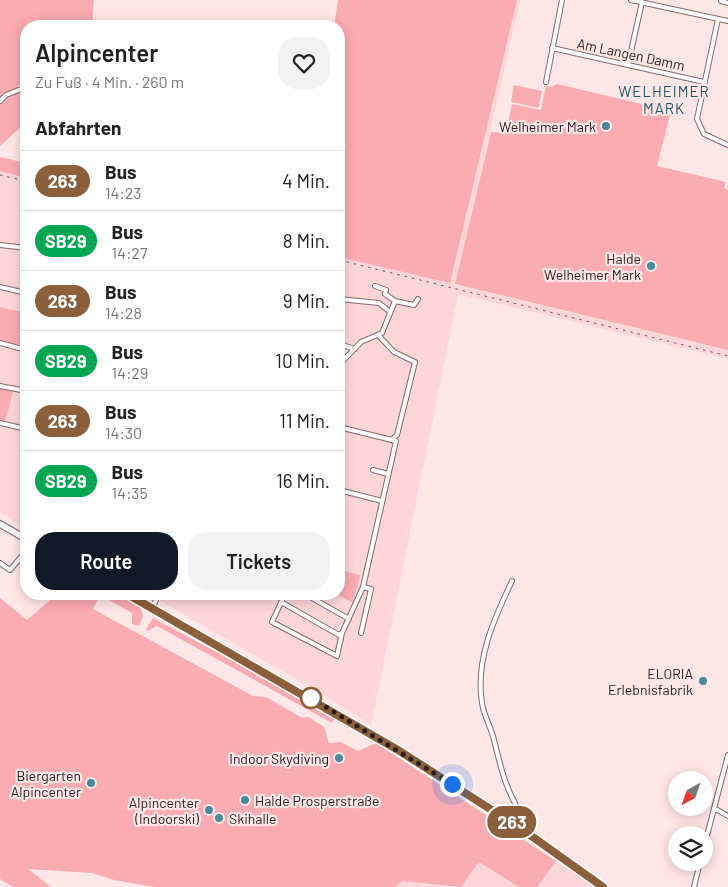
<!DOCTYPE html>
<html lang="de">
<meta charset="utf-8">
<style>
:root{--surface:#fff;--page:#f2f2f2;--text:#222;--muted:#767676;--line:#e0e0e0;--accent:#111827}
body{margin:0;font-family:Barlow,sans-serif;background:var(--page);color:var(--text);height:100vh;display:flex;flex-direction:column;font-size:19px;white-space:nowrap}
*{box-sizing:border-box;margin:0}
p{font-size:16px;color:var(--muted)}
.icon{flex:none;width:28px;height:28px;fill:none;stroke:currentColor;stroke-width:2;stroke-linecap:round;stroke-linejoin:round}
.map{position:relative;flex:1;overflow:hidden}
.panel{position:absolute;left:20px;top:20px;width:325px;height:580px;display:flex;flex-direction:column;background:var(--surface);border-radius:20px;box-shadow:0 2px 12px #0003}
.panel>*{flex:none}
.badge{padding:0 10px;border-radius:16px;font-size:18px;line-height:32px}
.needle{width:32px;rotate:220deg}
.buttons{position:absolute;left:668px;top:771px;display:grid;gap:10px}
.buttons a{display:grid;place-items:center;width:45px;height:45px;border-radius:50%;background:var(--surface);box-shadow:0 2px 12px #0003;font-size:25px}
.you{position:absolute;width:25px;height:25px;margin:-12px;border:4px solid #fff;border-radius:50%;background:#1a73e8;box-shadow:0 0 0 8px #1a73e833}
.map>.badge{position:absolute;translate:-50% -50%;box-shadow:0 0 0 2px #fff}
h2{padding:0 15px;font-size:19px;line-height:45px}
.round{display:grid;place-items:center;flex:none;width:52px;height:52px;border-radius:20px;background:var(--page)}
.headline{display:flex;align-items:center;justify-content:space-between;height:85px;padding:0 15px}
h1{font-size:24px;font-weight:600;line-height:38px}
.primary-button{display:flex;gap:10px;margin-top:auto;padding:10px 15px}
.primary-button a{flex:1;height:58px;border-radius:20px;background:var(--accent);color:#fff;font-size:20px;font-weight:600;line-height:58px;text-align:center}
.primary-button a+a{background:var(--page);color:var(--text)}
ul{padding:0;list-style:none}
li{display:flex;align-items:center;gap:15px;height:60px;padding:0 15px;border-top:1px solid var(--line)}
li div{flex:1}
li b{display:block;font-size:19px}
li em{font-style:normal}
li .badge{min-width:55px;font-weight:700;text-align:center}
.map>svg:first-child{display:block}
.built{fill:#fed6d8}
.green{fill:#fbabb2}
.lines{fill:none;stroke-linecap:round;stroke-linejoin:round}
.street-casing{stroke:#85696b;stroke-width:6}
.secondary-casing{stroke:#85696b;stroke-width:8}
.street{stroke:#fff;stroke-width:4}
.secondary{stroke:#fff;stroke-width:5.5}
.rail{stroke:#655657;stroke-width:1;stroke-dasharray:2.5 5;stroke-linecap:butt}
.line-casing{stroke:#fff;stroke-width:11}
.line{stroke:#8b5e3c;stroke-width:8}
.walk{stroke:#291e1e;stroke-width:5;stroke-dasharray:0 9}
.poi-dot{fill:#478a9a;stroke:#ffe6e7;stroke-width:2}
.stop-dot{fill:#fff;stroke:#8b5e3c;stroke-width:2.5}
.labels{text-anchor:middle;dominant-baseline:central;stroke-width:4.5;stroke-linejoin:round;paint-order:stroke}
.street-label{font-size:14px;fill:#291e1e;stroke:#ffe6e7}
.poi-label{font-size:14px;fill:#291e1e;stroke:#ffe6e7;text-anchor:end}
.neighbourhood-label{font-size:15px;letter-spacing:1px;fill:#225965;stroke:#ffe6e7}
</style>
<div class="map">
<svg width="728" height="887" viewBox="0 0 728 887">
<rect width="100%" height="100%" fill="#ffe6e7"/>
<path class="built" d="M517 0H520L455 285 728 350V359L458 294 371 725 317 691 148 594H339V257L450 283Z
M0 171 26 178V529L0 513Z
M556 861 594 887H537Z
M479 862 519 887H461Z
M401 881 447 887H395Z"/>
<path class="green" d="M0 0H94L92 26H26V84L17 86 26 104V122L0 146Z
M338 0H517L450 283 339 257V26H334Z
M557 84 671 111 657 166 726 182 724 188 728 190V350L455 284 491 132 506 133 512 104 541 110 546 86 552 87Z
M514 85 542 91 538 108 511 102Z
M0 157 26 163V178L0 171Z
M0 307 26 313V329L21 345 0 340Z
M0 388 13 391 5 423 0 421Z
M340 570 360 575 353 603 336 594H339Z
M53 594H118L140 607 143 616 139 626 132 624V613L100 595 93 609 253 696 266 697 302 718 308 717 324 727 329 743 341 742 358 751 376 743 556 861 537 887H519L479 862 461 887 402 881 395 887H154L114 880 92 873 28 869 51 887H13L0 879V598L27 620 49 601Z
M153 618 336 716 332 723 157 626 148 631 146 629Z"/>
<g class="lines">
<defs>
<path id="street" d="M631 0 728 21
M721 1 728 3
M718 19 697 119 704 134 728 145
M552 48 704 82
M628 65 642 2
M546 82 562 0
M0 101 6 95 26 87
M0 245 26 248
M0 287 26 293
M339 299 379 303 390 312
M395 301 414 305 418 299
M378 335 394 352 415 362 397 435 391 440
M0 343 26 350
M339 344 355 349
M339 365 361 342 382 333 395 301 385 294 386 290 375 286
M0 386 26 391
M0 423 26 429
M373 470 388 474
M339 490 382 501
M0 563 10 570 26 551
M285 594 272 622 337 656 342 633
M305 594 349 619
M281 602 339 635 342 633 363 587 396 441 343 428
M153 608 158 594
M361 633 371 589 363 587
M714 808 728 816
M512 823 516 805C504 784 500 763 494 740 491 727 484 716 482 703 475 660 494 619 512 581
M704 847 728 755
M694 887 700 862"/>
<path id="secondary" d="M0 524 26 539
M127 594 398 750 523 830 603 887"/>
</defs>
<use href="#street" class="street-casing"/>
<use href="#secondary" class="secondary-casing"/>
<use href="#street" class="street"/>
<use href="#secondary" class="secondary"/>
<path class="rail" d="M0 175 26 181
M339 260 728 356"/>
</g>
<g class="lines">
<defs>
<path id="line" d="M127 594 398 750 523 830 603 887"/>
</defs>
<use href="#line" class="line-casing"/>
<use href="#line" class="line"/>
<path class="walk" d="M311 698 452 784"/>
</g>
<g class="poi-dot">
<circle cx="606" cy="126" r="5"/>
<circle cx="651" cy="266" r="5"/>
<circle cx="703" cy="681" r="5"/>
<circle cx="339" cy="758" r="5"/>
<circle cx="91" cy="783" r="5"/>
<circle cx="245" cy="800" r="5"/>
<circle cx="209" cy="810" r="5"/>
<circle cx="219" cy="818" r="5"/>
</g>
<circle class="stop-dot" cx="311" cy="698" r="10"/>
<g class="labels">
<g class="street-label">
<text transform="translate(631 54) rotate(12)">Am Langen Damm</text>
</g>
<g class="poi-label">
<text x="596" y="126">Welheimer Mark</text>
<text x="641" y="258">Halde<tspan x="641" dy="16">Welheimer Mark</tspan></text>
<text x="693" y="673">ELORIA<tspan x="693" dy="16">Erlebnisfabrik</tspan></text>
<text x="329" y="758">Indoor Skydiving</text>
<text x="81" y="775">Biergarten<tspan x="81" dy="16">Alpincenter</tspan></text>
<text x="255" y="800" text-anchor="start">Halde Prosperstraße</text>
<text x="199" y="802">Alpincenter<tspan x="199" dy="16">(Indoorski)</tspan></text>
<text x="229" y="818" text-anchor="start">Skihalle</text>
</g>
<g class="neighbourhood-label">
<text x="664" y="91">WELHEIMER<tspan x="664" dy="17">MARK</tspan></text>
</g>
</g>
</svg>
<div class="buttons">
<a><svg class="needle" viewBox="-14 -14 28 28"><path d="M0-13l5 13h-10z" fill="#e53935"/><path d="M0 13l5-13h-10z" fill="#767676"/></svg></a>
<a><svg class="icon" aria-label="layers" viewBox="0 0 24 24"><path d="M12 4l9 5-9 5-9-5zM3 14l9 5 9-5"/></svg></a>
</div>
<div class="you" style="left:452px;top:784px"></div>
<b class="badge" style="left:512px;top:822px;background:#8b5e3c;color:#fff">263</b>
<section class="panel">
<div class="headline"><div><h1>Alpincenter</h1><p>Zu Fuß · 4 Min. · 260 m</p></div><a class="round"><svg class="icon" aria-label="heart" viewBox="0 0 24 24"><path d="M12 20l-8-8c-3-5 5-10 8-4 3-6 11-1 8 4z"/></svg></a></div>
<h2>Abfahrten</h2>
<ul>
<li><span class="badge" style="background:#8b5e3c;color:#fff">263</span><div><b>Bus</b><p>14:23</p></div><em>4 Min.</em></li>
<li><span class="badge" style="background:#00a651;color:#fff">SB29</span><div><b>Bus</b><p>14:27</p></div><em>8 Min.</em></li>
<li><span class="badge" style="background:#8b5e3c;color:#fff">263</span><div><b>Bus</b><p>14:28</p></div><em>9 Min.</em></li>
<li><span class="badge" style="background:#00a651;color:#fff">SB29</span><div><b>Bus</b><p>14:29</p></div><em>10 Min.</em></li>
<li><span class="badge" style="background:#8b5e3c;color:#fff">263</span><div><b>Bus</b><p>14:30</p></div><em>11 Min.</em></li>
<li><span class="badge" style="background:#00a651;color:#fff">SB29</span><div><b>Bus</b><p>14:35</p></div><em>16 Min.</em></li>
</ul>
<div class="primary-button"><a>Route</a><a>Tickets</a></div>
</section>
</div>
